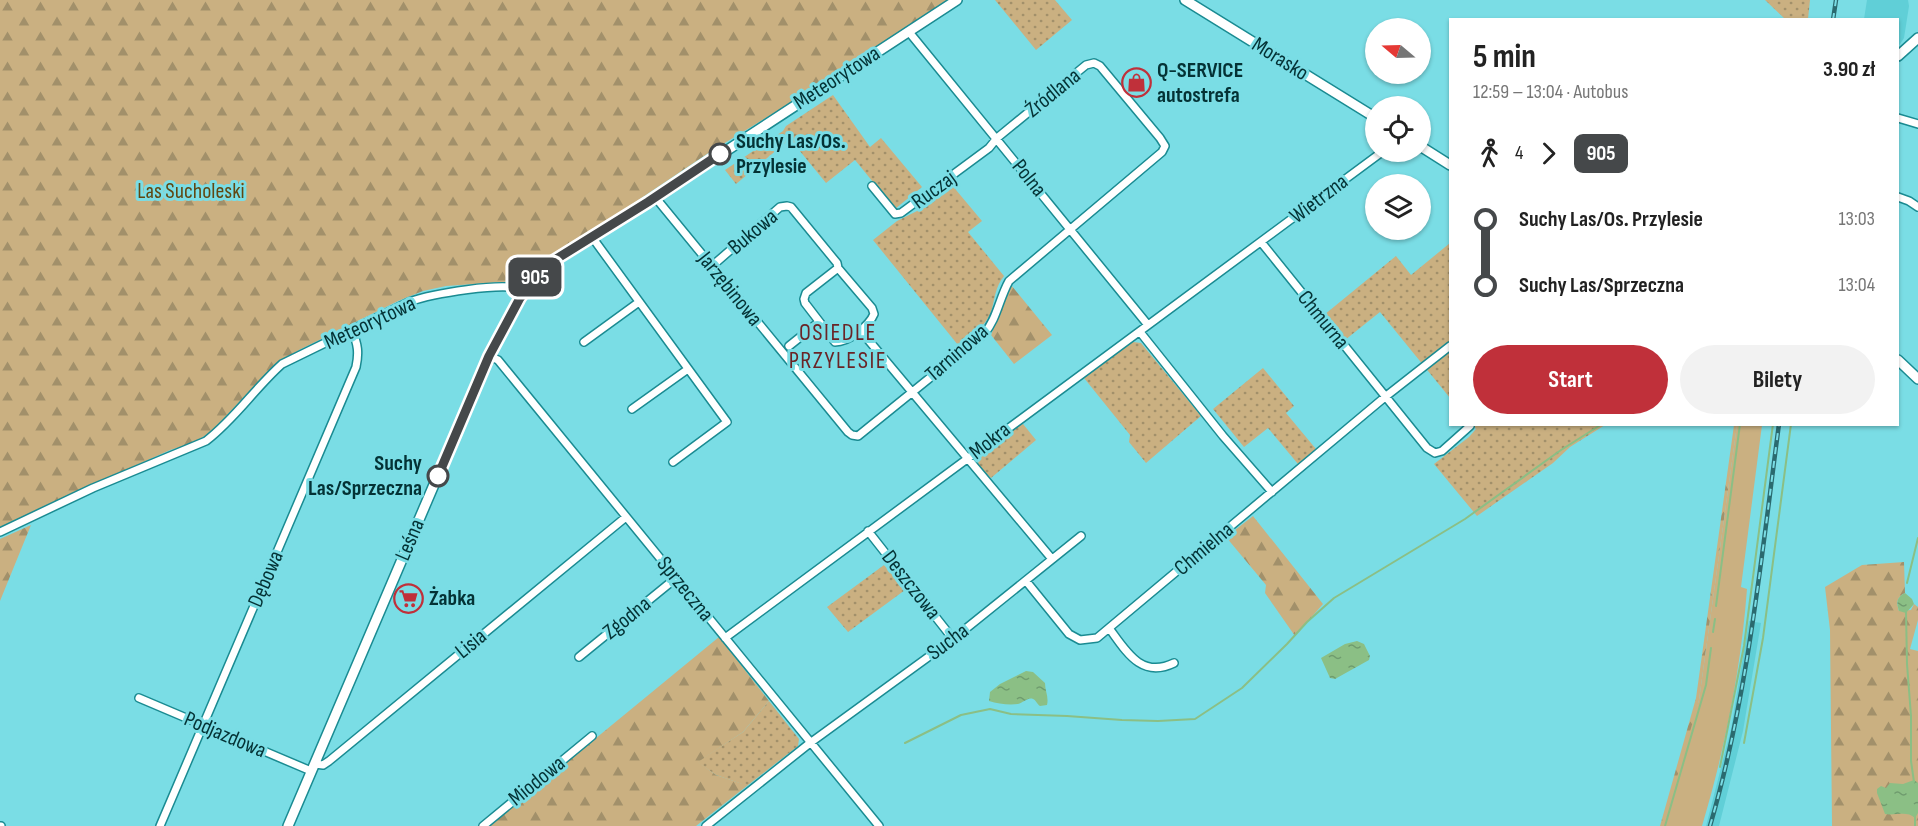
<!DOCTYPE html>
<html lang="pl">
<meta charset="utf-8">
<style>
:root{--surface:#fff;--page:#f2f2f2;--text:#222;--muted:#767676;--accent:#c0303a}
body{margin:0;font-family:"Sofia Sans Condensed",sans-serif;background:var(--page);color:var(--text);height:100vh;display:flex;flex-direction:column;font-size:22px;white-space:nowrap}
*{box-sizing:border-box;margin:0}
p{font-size:20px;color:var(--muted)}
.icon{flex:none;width:33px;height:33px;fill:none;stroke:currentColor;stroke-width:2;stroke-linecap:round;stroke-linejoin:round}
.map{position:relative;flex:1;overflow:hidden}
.drawer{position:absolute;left:1449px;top:18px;width:450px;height:408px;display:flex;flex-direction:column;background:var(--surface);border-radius:0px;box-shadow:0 2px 4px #0004}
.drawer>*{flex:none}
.badge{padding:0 12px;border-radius:9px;font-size:21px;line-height:39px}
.needle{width:39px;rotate:289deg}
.controls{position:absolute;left:1365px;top:18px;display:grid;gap:12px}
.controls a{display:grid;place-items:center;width:66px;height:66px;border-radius:50%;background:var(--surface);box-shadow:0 2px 4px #0004;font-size:30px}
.map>.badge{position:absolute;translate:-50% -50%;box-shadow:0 0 0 3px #fff}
.legs{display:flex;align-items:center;gap:9px;height:66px;padding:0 24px;font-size:20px}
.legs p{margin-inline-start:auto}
.overview{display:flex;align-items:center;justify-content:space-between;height:102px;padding:0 24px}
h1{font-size:33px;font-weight:700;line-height:45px}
.action{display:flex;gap:12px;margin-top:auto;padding:12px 24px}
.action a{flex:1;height:69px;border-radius:36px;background:var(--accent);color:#fff;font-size:24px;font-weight:700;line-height:69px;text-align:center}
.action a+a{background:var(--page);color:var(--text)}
ul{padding:0 24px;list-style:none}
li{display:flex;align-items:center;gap:21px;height:66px;font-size:22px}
li i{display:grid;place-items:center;width:9px;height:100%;margin:0 8px;background:currentColor}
li i::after{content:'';width:15px;height:15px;margin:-8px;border:4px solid;border-radius:50%;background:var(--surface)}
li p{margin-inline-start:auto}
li:first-child i{background:linear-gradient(#0000 50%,currentColor 0)}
li:last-child i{background:linear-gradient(currentColor 50%,#0000 0)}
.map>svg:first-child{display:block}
.built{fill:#60cfd7}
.grass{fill:url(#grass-dots)}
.forest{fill:url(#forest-firs)}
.garden{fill:#cab081}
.water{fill:url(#water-ripples)}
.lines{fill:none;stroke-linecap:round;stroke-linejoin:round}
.stream{stroke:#8bbf85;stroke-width:2}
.minor-casing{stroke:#1a8b92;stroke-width:10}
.tertiary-casing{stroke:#1a8b92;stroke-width:12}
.minor{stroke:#fff;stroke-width:7}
.tertiary{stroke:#fff;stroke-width:9}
.rail-casing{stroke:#2b6a6f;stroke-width:4.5}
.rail{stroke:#7adde5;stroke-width:2;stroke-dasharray:7;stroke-linecap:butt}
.line-1-casing{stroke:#fff;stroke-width:14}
.line-1{stroke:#45484a;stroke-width:9}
.stop-1-dot{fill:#fff;stroke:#45484a;stroke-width:3}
.labels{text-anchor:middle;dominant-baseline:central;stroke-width:6;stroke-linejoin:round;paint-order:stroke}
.street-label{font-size:22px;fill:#043235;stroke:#7adde5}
.poi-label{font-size:22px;font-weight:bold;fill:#043235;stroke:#7adde5;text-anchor:start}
.stop-label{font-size:22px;font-weight:bold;fill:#043235;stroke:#7adde5;text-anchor:start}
.park-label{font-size:22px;fill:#614711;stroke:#7adde5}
.neighbourhood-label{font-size:24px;letter-spacing:1.5px;fill:#6a2426;stroke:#7adde5}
</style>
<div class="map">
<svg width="1918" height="826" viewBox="0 0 1918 826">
<defs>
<pattern id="grass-dots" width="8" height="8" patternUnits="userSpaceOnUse" patternTransform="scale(1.5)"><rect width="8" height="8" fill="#cab081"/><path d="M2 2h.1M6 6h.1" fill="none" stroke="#a2906a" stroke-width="1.8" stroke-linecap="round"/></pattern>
<pattern id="forest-firs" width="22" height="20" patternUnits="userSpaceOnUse" patternTransform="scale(1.5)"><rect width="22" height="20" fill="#cab081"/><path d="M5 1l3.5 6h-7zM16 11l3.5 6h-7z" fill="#a2906a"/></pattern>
<pattern id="water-ripples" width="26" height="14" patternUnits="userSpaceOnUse" patternTransform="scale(1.5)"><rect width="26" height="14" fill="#8bbf85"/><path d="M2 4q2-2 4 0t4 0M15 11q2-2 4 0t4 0" fill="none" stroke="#6f9c6e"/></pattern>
</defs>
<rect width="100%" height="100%" fill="#7adde5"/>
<path class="built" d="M1867 0H1908L1909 6 1904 38 1898 47V20L1864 19Z
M1749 621 1761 623 1743 731 1719 826H1706L1731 729Z"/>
<path class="grass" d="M995 0H1055L1072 20 1036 50Z
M1765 0H1810L1808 19H1785Z
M833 95 870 147 881 138 922 187 895 209 855 160 826 183 790 139 736 184 725 170 783 131 786 126Z
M951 184 982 221 968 232 1004 276C995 287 995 299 991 312 985 327 971 336 958 345L873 240 897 221 917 211Z
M1450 243V398L1380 312 1345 340 1324 315 1396 256 1411 275Z
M1133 342 1141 343 1201 416 1146 463 1129 442 1130 435 1084 378Z
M1263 368 1294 406 1286 413 1316 449 1298 464 1268 428 1244 447 1213 409Z
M1023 424 1036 440 991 478 978 465 979 454 1009 431Z
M1472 425H1605L1570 447 1553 463 1477 516 1434 464 1469 437 1476 429Z
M884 565 905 590 848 632 827 607Z
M769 701 799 739 798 746 743 789 742 784 716 775 697 762 743 732Z"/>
<path class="forest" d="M0 0H949L820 85 710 152 540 266 530 275 519 281 446 286 423 291 398 301 299 350 275 364 211 432 191 444 170 450 0 527Z
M1011 285 1052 335 1014 364 991 335Z
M1734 425H1737L1699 700 1669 826H1660L1696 698Z
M1253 516 1323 604 1295 636 1265 593 1266 585 1226 537Z
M31 525 0 601V539Z
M1904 562 1905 593C1897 597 1896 602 1899 611L1911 610 1914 604 1918 607V620L1910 649 1918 651V826H1832L1830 630 1825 587 1862 565Z
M719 637 769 701 743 732 698 762 716 775 743 784V789L696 826H489Z"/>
<path class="garden" d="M1737 425H1762L1741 587 1747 589C1741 669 1725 749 1702 826H1663L1699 700Z"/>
<path class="water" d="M1905 593 1912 599 1914 604 1906 613 1899 611C1896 602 1897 597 1905 593Z
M1357 641 1364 644 1370 656 1369 660 1335 679 1330 678 1321 658 1345 644Z
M1026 671 1033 672 1045 683C1045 691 1049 697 1047 705L1040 706C1037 704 1036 700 1033 699 1028 697 1023 703 1018 704 1009 705 998 704 989 701L990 692 1000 684Z
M1914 780 1918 783V813L1915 818C1907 810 1895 816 1885 814L1877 793V789L1881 786 1886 788 1890 783 1903 784Z"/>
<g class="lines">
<path class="stream" d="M1907 583 1918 538
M1716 606 1740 424
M1906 611 1907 664 1911 716V761L1914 782
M1713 632 1715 619
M905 743 961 715 990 709 1011 714 1067 716 1122 720 1158 721 1195 719 1242 688 1287 644 1307 622 1334 598 1465 519 1561 450 1602 424
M1744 743 1763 638 1791 424
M1720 767 1744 646 1773 424
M1915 815V826
M1665 826 1706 685 1711 648"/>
<defs>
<path id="minor" d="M909 32 1148 325
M1898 118 1918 124
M655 197 848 432 852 435 858 436 984 334C997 319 999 299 1009 281L1162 152 1165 146 1160 138 1100 66 1094 63 1086 65 997 138 989 148 901 213 895 214 872 186
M1898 197 1909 201 1918 207
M592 237 727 422 673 462
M1261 242 1427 448 1435 453 1442 451 1470 426
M712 266 780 207 787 206 791 207 837 263 838 268
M838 268 872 308 874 314C869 326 849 342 835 342L805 303 804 299 806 293Z
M860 330 1052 559
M1140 332 1223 436 1272 492
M584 342 639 302
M789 346 819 322
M489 356 498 360 879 826
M632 409 688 369
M868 531 953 639
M0 532 93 488 206 441C235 419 255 388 282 364L409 302C431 294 504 281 525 290
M1026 581 1069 634 1080 640 1097 638 1385 397 1450 346
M1109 628C1126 651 1141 679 1174 663
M725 638 1382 152
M579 657 676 578
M139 698 311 771
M315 764 323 765 329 761 626 517
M0 826H1
M160 826 356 367C359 353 358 344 352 331
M483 826 592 736
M706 826 810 743 953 639 1081 536"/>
<path id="tertiary" d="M1185 0 1376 118
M1898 56 1918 38
M1420 146 1450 165
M1898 360 1918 379
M288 826 489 356 525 290 548 265 648 202 957 0"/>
</defs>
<use href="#minor" class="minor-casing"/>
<use href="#tertiary" class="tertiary-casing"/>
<use href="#minor" class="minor"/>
<use href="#tertiary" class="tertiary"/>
<defs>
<path id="rail" d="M1833 20 1836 0
M1710 826C1748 696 1761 559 1779 424"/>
</defs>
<use href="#rail" class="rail-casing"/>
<use href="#rail" class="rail"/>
</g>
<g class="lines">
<defs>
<path id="line-1" d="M438 476 489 356 520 298 536 276 553 261 648 202 720 154"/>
</defs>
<use href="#line-1" class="line-1-casing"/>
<use href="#line-1" class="line-1"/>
</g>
<defs>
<symbol id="shop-ring" viewBox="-11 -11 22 22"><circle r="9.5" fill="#7adde5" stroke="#c0303a" stroke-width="1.5"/><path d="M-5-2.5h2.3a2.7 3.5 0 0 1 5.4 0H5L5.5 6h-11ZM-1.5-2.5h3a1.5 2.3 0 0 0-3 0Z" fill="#c0303a"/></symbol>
<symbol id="supermarket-ring" viewBox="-11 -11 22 22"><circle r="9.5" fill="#7adde5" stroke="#c0303a" stroke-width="1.5"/><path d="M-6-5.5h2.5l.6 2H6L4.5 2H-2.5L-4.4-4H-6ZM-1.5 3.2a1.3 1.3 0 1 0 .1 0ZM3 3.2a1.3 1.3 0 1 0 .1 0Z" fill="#c0303a"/></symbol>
</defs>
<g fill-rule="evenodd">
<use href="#shop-ring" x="1120" y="66" width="33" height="33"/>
<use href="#supermarket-ring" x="392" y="582" width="33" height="33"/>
</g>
<g class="stop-1-dot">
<circle cx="720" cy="154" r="10"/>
<circle cx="438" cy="476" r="10"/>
</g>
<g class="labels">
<g class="street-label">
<text transform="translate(1280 59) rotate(32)">Morasko</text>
<text transform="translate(837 78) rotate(-33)">Meteorytowa</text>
<text transform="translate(1053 93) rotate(-39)">Źródlana</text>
<text transform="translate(1029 178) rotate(51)">Polna</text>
<text transform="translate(934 190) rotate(-36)">Ruczaj</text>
<text transform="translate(1319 199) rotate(-37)">Wietrzna</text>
<text transform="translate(753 232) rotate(-40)">Bukowa</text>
<text transform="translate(730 289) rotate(51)">Jarzębinowa</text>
<text transform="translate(1323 320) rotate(51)">Chmurna</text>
<text transform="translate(370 323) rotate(-25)">Meteorytowa</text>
<text transform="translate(957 353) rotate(-41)">Tarninowa</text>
<text transform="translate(990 441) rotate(-38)">Mokra</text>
<text transform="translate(410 540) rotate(-67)">Leśna</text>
<text transform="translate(1204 549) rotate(-40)">Chmielna</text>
<text transform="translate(266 579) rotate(-67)">Dębowa</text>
<text transform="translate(911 585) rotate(52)">Deszczowa</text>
<text transform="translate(685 589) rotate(51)">Sprzeczna</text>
<text transform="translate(627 618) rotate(-39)">Zgodna</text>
<text transform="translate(948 642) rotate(-37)">Sucha</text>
<text transform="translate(471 644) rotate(-39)">Lisia</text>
<text transform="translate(225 735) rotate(23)">Podjazdowa</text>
<text transform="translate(537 781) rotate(-39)">Miodowa</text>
</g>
<g class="poi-label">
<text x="1157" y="70">Q-SERVICE<tspan x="1157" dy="25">autostrefa</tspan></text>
<text x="429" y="598">Żabka</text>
</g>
<g class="stop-label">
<text x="736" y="141">Suchy Las/Os.<tspan x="736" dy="25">Przylesie</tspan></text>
<text x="422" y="463" text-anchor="end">Suchy<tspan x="422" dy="25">Las/Sprzeczna</tspan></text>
</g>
<g class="park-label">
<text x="191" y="191">Las Sucholeski</text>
</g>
<g class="neighbourhood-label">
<text x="838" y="332">OSIEDLE<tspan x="838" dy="28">PRZYLESIE</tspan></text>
</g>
</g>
</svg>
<div class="controls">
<a><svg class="needle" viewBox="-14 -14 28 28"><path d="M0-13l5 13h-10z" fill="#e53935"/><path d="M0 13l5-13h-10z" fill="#767676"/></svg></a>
<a><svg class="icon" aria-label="locate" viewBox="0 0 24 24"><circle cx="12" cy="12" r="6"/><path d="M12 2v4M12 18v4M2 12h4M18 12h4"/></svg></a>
<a><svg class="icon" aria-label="layers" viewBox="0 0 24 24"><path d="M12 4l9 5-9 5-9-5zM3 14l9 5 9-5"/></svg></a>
</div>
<b class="badge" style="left:535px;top:277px;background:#45484a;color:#fff">905</b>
<section class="drawer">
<div class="overview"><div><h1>5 min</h1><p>12:59 – 13:04 · Autobus</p></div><b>3.90 zł</b></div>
<div class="legs"><svg class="icon" aria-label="walk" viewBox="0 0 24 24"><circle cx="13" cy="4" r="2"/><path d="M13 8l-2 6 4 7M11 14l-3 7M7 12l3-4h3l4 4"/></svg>4<svg class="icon" aria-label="forward" viewBox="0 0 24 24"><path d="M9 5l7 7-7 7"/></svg><b class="badge" style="background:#45484a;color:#fff">905</b></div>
<ul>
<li><i style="color:#45484a"></i><b>Suchy Las/Os. Przylesie</b><p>13:03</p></li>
<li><i style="color:#45484a"></i><b>Suchy Las/Sprzeczna</b><p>13:04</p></li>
</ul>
<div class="action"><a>Start</a><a>Bilety</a></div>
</section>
</div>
